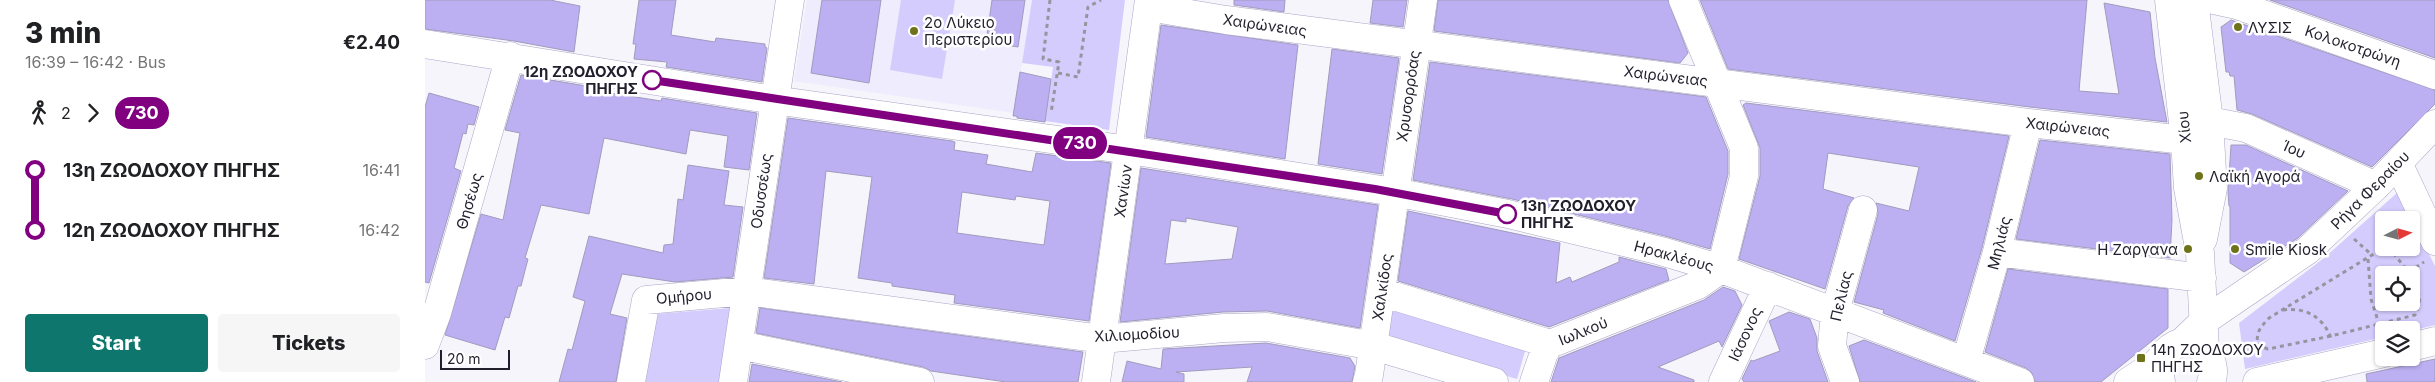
<!DOCTYPE html>
<meta charset="utf-8">
<style>
:root{--surface:#fff;--page:#f6f6f6;--text:#202124;--muted:#757577;--accent:#0f766e}
body{margin:0;font-family:Inter,sans-serif;background:var(--page);color:var(--text);height:100vh;display:flex;flex-direction:column;font-size:19px;white-space:nowrap}
*{box-sizing:border-box;margin:0}
p{font-size:16px;color:var(--muted)}
.icon{flex:none;width:28px;height:28px;fill:none;stroke:currentColor;stroke-width:2;stroke-linecap:round;stroke-linejoin:round}
.map{position:relative;flex:1;overflow:hidden}
.sheet{display:flex;flex-direction:column;background:var(--surface);width:425px}
.sheet>*{flex:none}
.badge{padding:0 10px;border-radius:16px;font-size:18px;line-height:32px}
.needle{width:32px;rotate:84deg}
.controls{position:absolute;left:1950px;top:211px;display:grid;gap:10px}
.controls a{display:grid;place-items:center;width:45px;height:45px;border-radius:5px;background:var(--surface);box-shadow:0 1px 4px #0004;font-size:25px}
.scale{position:absolute;left:15px;bottom:12px;width:70px;box-sizing:border-box;padding-left:5px;border:2px solid #211f2c;border-top:0;font-size:14px;line-height:18px;white-space:nowrap;color:#211f2c;-webkit-text-stroke:4px #fff;paint-order:stroke}
.map>.badge{position:absolute;translate:-50% -50%;box-shadow:0 0 0 2px #fff}
.legs{display:flex;align-items:center;gap:8px;height:55px;padding:0 25px;font-size:16px}
.legs p{margin-inline-start:auto}
.headline{display:flex;align-items:center;justify-content:space-between;height:85px;padding:0 25px}
h1{font-size:28px;font-weight:800;line-height:38px}
.cta{display:flex;gap:10px;margin-top:auto;padding:10px 25px}
.cta a{flex:1;height:58px;border-radius:5px;background:var(--accent);color:#fff;font-size:20px;font-weight:800;line-height:58px;text-align:center}
.cta a+a{background:var(--page);color:var(--text)}
ul{padding:0 25px;list-style:none}
li{display:flex;align-items:center;gap:18px;height:60px;font-size:19px}
li i{display:grid;place-items:center;width:8px;height:100%;margin:0 6px;background:currentColor}
li i::after{content:'';width:12px;height:12px;margin:-6px;border:4px solid;border-radius:50%;background:var(--surface)}
li p{margin-inline-start:auto}
li:first-child i{background:linear-gradient(#0000 50%,currentColor 0)}
li:last-child i{background:linear-gradient(currentColor 50%,#0000 0)}
main{display:flex;flex:1;min-height:0}
.map>svg:first-child{display:block}
.built{fill:#eeecfd}
.green{fill:#d5ccfe;fill-rule:evenodd}
.building{fill:#bcaff2;stroke:#a19cbd;fill-rule:evenodd}
.lines{fill:none;stroke-linecap:round;stroke-linejoin:round}
.minor-casing{stroke:#aaa5c7;stroke-width:29}
.path{stroke:#96949e;stroke-width:3;stroke-dasharray:4 4;stroke-linecap:butt}
.minor{stroke:#fff;stroke-width:28}
.line-1-casing{stroke:#fff;stroke-width:11}
.line-1{stroke:#800080;stroke-width:8}
.poi-dot{fill:#6e731a;stroke:#fff;stroke-width:2}
.stop-1-dot{fill:#fff;stroke:#800080;stroke-width:2.5}
.labels{text-anchor:middle;dominant-baseline:central;stroke-width:5;stroke-linejoin:round;paint-order:stroke}
.poi-label{font-size:15px;fill:#211f2c;stroke:#fff;text-anchor:start}
.street-label{font-size:15px;fill:#211f2c;stroke:#fff}
.stop-label{font-size:15px;font-weight:bold;fill:#211f2c;stroke:#fff;text-anchor:end}
</style>
<main>
<section class="sheet">
<div class="headline"><div><h1>3 min</h1><p>16:39 – 16:42 · Bus</p></div><b>€2.40</b></div>
<div class="legs"><svg class="icon" aria-label="walk" viewBox="0 0 24 24"><circle cx="13" cy="4" r="2"/><path d="M13 8l-2 6 4 7M11 14l-3 7M7 12l3-4h3l4 4"/></svg>2<svg class="icon" aria-label="forward" viewBox="0 0 24 24"><path d="M9 5l7 7-7 7"/></svg><b class="badge" style="background:#800080;color:#fff">730</b></div>
<ul>
<li><i style="color:#800080"></i><b>13η ΖΩΟΔΟΧΟΥ ΠΗΓΗΣ</b><p>16:41</p></li>
<li><i style="color:#800080"></i><b>12η ΖΩΟΔΟΧΟΥ ΠΗΓΗΣ</b><p>16:42</p></li>
</ul>
<div class="cta"><a>Start</a><a>Tickets</a></div>
</section>
<div class="map">
<svg width="2010" height="382" viewBox="0 0 2010 382">
<rect width="100%" height="100%" fill="#f6f5fc"/>
<path class="built" d="M382 0H607L589 113 369 81Z"/>
<path class="green" d="M476 0H530L517 79 465 70Z
M607 0H700L684 130 620 121 628 67 597 63Z
M1973 192 2010 266V325L1986 331 1959 330V337L1820 369 1814 323 1899 258ZM1959 220H1986V248H1959ZM1959 275H1986V302H1959Z
M306 308 294 382H219L230 314Z
M968 310 1101 348 1092 379 959 341Z"/>
<path class="building" d="M0 0H125L155 6 149 52 89 41 0 29Z
M214 0H251L246 35 290 42 291 38 340 44V47L342 48 337 82 241 67 242 62 209 59 211 44H208Z
M397 0H456L444 83 386 73Z
M567 0H600L593 47 561 42Z
M809 0H860L859 12 809 5Z
M948 0H982L978 27 945 23Z
M1013 0H1243L1263 53 1255 63 1009 31Z
M1275 0H1662L1654 91 1694 94 1679 3 1725 12 1730 58 1742 122 1605 107 1303 69Z
M1845 0H2010V58Z
M1806 20 2010 90V104L1947 167 1827 114 1812 110 1809 76H1805L1804 72H1801L1796 27Z
M736 25 873 45 860 159 721 137Z
M907 49 974 58 957 174 893 164Z
M1005 62 1281 97 1303 151V174L1285 249 1240 236 1087 199 988 180Z
M595 72 626 79 620 122 592 118V116H588Z
M96 75 167 87 166 90 236 101 237 98 332 113 324 170 299 167 303 136 265 130 261 154 179 138 164 214 116 205 100 258 103 259 96 286H93L84 318 80 317 70 350 20 335 56 214 78 220 95 133 80 130Z
M4 93 54 107 49 125 43 124 41 134 38 133 29 168 36 171 4 283 0 282V107Z
M1321 103 1584 136 1557 248 1530 341 1458 313 1459 310 1429 302 1453 214 1451 203 1484 211 1494 167 1403 153 1398 189 1429 198 1423 206 1400 289 1314 259 1335 176V148L1318 105Z
M363 118 527 141 530 142 529 150 563 155 561 164 607 172 611 153 686 163 664 321 529 303 530 295 467 286V283L433 278 447 177 401 171 389 284 339 278ZM537 192 590 200 591 196 625 201 619 245 532 233Z
M1615 140 1745 154 1747 220 1745 258 1591 239Z
M1806 145H1821L1923 191 1873 238 1819 272 1805 263V206H1804L1803 192Z
M263 165 304 171 299 205 318 207 308 277 250 282 197 274 185 314 202 318 191 382H134L143 349 147 350 160 301 148 297 164 236 238 253 239 245 248 244 253 199 258 200Z
M716 168 953 205 935 328 842 311 798 312 695 322ZM761 218 813 227 807 259 740 264 746 220 761 222Z
M983 211 1135 243 1131 283 1145 277 1147 282 1194 262V257L1241 269 1244 280 1124 327 973 281Z
M1583 269 1743 289V328L1676 382H1610L1607 373 1601 368 1560 352Z
M1298 287 1310 291 1317 305 1297 347 1294 341 1233 367 1269 380V382H1126L1134 358 1279 300Z
M335 308 658 352 653 382H581L506 371 498 367 331 333Z
M1364 312 1385 319 1392 338V351L1403 382H1319L1317 379 1326 360 1328 361 1355 351 1344 321Z
M1439 340 1551 382H1435L1424 346Z
M841 343 925 358 930 366 927 382H822L827 367 751 372 759 374V382H697L702 361 736 369 738 349Z
M2010 359V382H1942L1941 374Z
M327 364 417 382H324Z"/>
<g class="lines">
<defs>
<path id="minor" d="M1258 0 1319 148V176L1296 269
M1744 0 1760 140 1763 188 1775 253 1780 350
M1769 0 1784 121 1788 188 1778 239
M1789 0 1812 5 2010 75
M723 7 801 20 1603 123 1760 140
M0 44 349 100 704 150 969 192 1083 214 1236 251 1296 269 1595 382
M1784 121 1821 128 1951 186
M1973 163 2010 241
M1572 252 1777 278
M956 292 1125 344 1273 285 1296 269
M1756 343 1779 321 1883 250 1951 186 2010 124
M0 345 12 313 85 56
M314 345 495 382
M1986 347 2010 341
M1541 361 1572 252 1603 123
M206 382 221 300 322 291 677 339 799 328 842 327 949 346 1069 382
M308 382 365 0
M671 382 724 0
M942 382 944 375 998 0
M1109 382 1119 353 1125 344
M1298 382 1343 286
M1420 382 1407 346 1410 312 1438 210
M1703 382 1733 362
M1736 382 1733 362C1738 355 1742 349 1750 345 1773 334 1795 360 1786 382
M1832 382 1959 353"/>
</defs>
<use href="#minor" class="minor-casing"/>
<path class="path" d="M625 0 618 59 634 62 626 113
M633 73 653 77 663 7 676 0
M1929 239 1947 255
M1943 259 1946 299 1954 324
M1984 272 1999 262
M1986 275 1969 254 1956 252 1947 255 1844 318C1836 327 1829 333 1834 346L1843 349 1906 336 1990 315C1998 301 1994 289 1986 276
M1858 310C1881 307 1898 317 1906 338"/>
<use href="#minor" class="minor"/>
</g>
<g class="lines">
<defs>
<path id="line-1" d="M227 80 950 189 1082 214"/>
</defs>
<use href="#line-1" class="line-1-casing"/>
<use href="#line-1" class="line-1"/>
</g>
<g class="poi-dot">
<circle cx="1813" cy="27" r="5"/>
<circle cx="489" cy="31" r="5"/>
<circle cx="1774" cy="176" r="5"/>
<circle cx="1763" cy="249" r="5"/>
<circle cx="1810" cy="249" r="5"/>
<rect x="1711" y="353" width="10" height="10" rx="2.5"/>
</g>
<g class="stop-1-dot">
<circle cx="227" cy="80" r="9"/>
<circle cx="1082" cy="214" r="9"/>
</g>
<g class="labels">
<g class="poi-label">
<text x="499" y="22">2ο Λύκειο<tspan x="499" dy="17">Περιστερίου</tspan></text>
<text x="1823" y="27">ΛΥΣΙΣ</text>
<text x="1784" y="176">Λαϊκή Αγορά</text>
<text x="1753" y="249" text-anchor="end">Η Ζαργανα</text>
<text x="1820" y="249">Smile Kiosk</text>
<text x="1726" y="349">14η ΖΩΟΔΟΧΟΥ<tspan x="1726" dy="17">ΠΗΓΗΣ</tspan></text>
</g>
<g class="street-label">
<text transform="translate(840 25) rotate(8)">Χαιρώνειας</text>
<text transform="translate(1928 46) rotate(19)">Κολοκοτρώνη</text>
<text transform="translate(1241 76) rotate(7)">Χαιρώνειας</text>
<text transform="translate(983 96) rotate(-82)">Χρυσορρόας</text>
<text transform="translate(1643 127) rotate(6)">Χαιρώνειας</text>
<text transform="translate(1759 127) rotate(-96)">Χίου</text>
<text transform="translate(1869 149) rotate(24)">Ίου</text>
<text transform="translate(1945 190) rotate(-45)">Ρήγα Φεραίου</text>
<text transform="translate(336 191) rotate(-82)">Οδυσσέως</text>
<text transform="translate(698 191) rotate(-82)">Χανίων</text>
<text transform="translate(44 201) rotate(-74)">Θησέως</text>
<text transform="translate(1574 243) rotate(-76)">Μηλιάς</text>
<text transform="translate(1249 256) rotate(15)">Ηρακλέους</text>
<text transform="translate(957 287) rotate(-82)">Χαλκίδος</text>
<text transform="translate(259 296) rotate(-5)">Ομήρου</text>
<text transform="translate(1416 296) rotate(-77)">Πελίας</text>
<text transform="translate(1158 331) rotate(-22)">Ιωλκού</text>
<text transform="translate(712 334) rotate(-3)">Χιλιομοδίου</text>
<text transform="translate(1320 334) rotate(-65)">Ιάσονος</text>
</g>
<g class="stop-label">
<text x="213" y="71">12η ΖΩΟΔΟΧΟΥ<tspan x="213" dy="17">ΠΗΓΗΣ</tspan></text>
<text x="1096" y="205" text-anchor="start">13η ΖΩΟΔΟΧΟΥ<tspan x="1096" dy="17">ΠΗΓΗΣ</tspan></text>
</g>
</g>
</svg>
<div class="controls">
<a><svg class="needle" viewBox="-14 -14 28 28"><path d="M0-13l5 13h-10z" fill="#e53935"/><path d="M0 13l5-13h-10z" fill="#757577"/></svg></a>
<a><svg class="icon" aria-label="locate" viewBox="0 0 24 24"><circle cx="12" cy="12" r="6"/><path d="M12 2v4M12 18v4M2 12h4M18 12h4"/></svg></a>
<a><svg class="icon" aria-label="layers" viewBox="0 0 24 24"><path d="M12 4l9 5-9 5-9-5zM3 14l9 5 9-5"/></svg></a>
</div>
<div class="scale">20 m</div>
<b class="badge" style="left:655px;top:143px;background:#800080;color:#fff">730</b>
</div>
</main>
